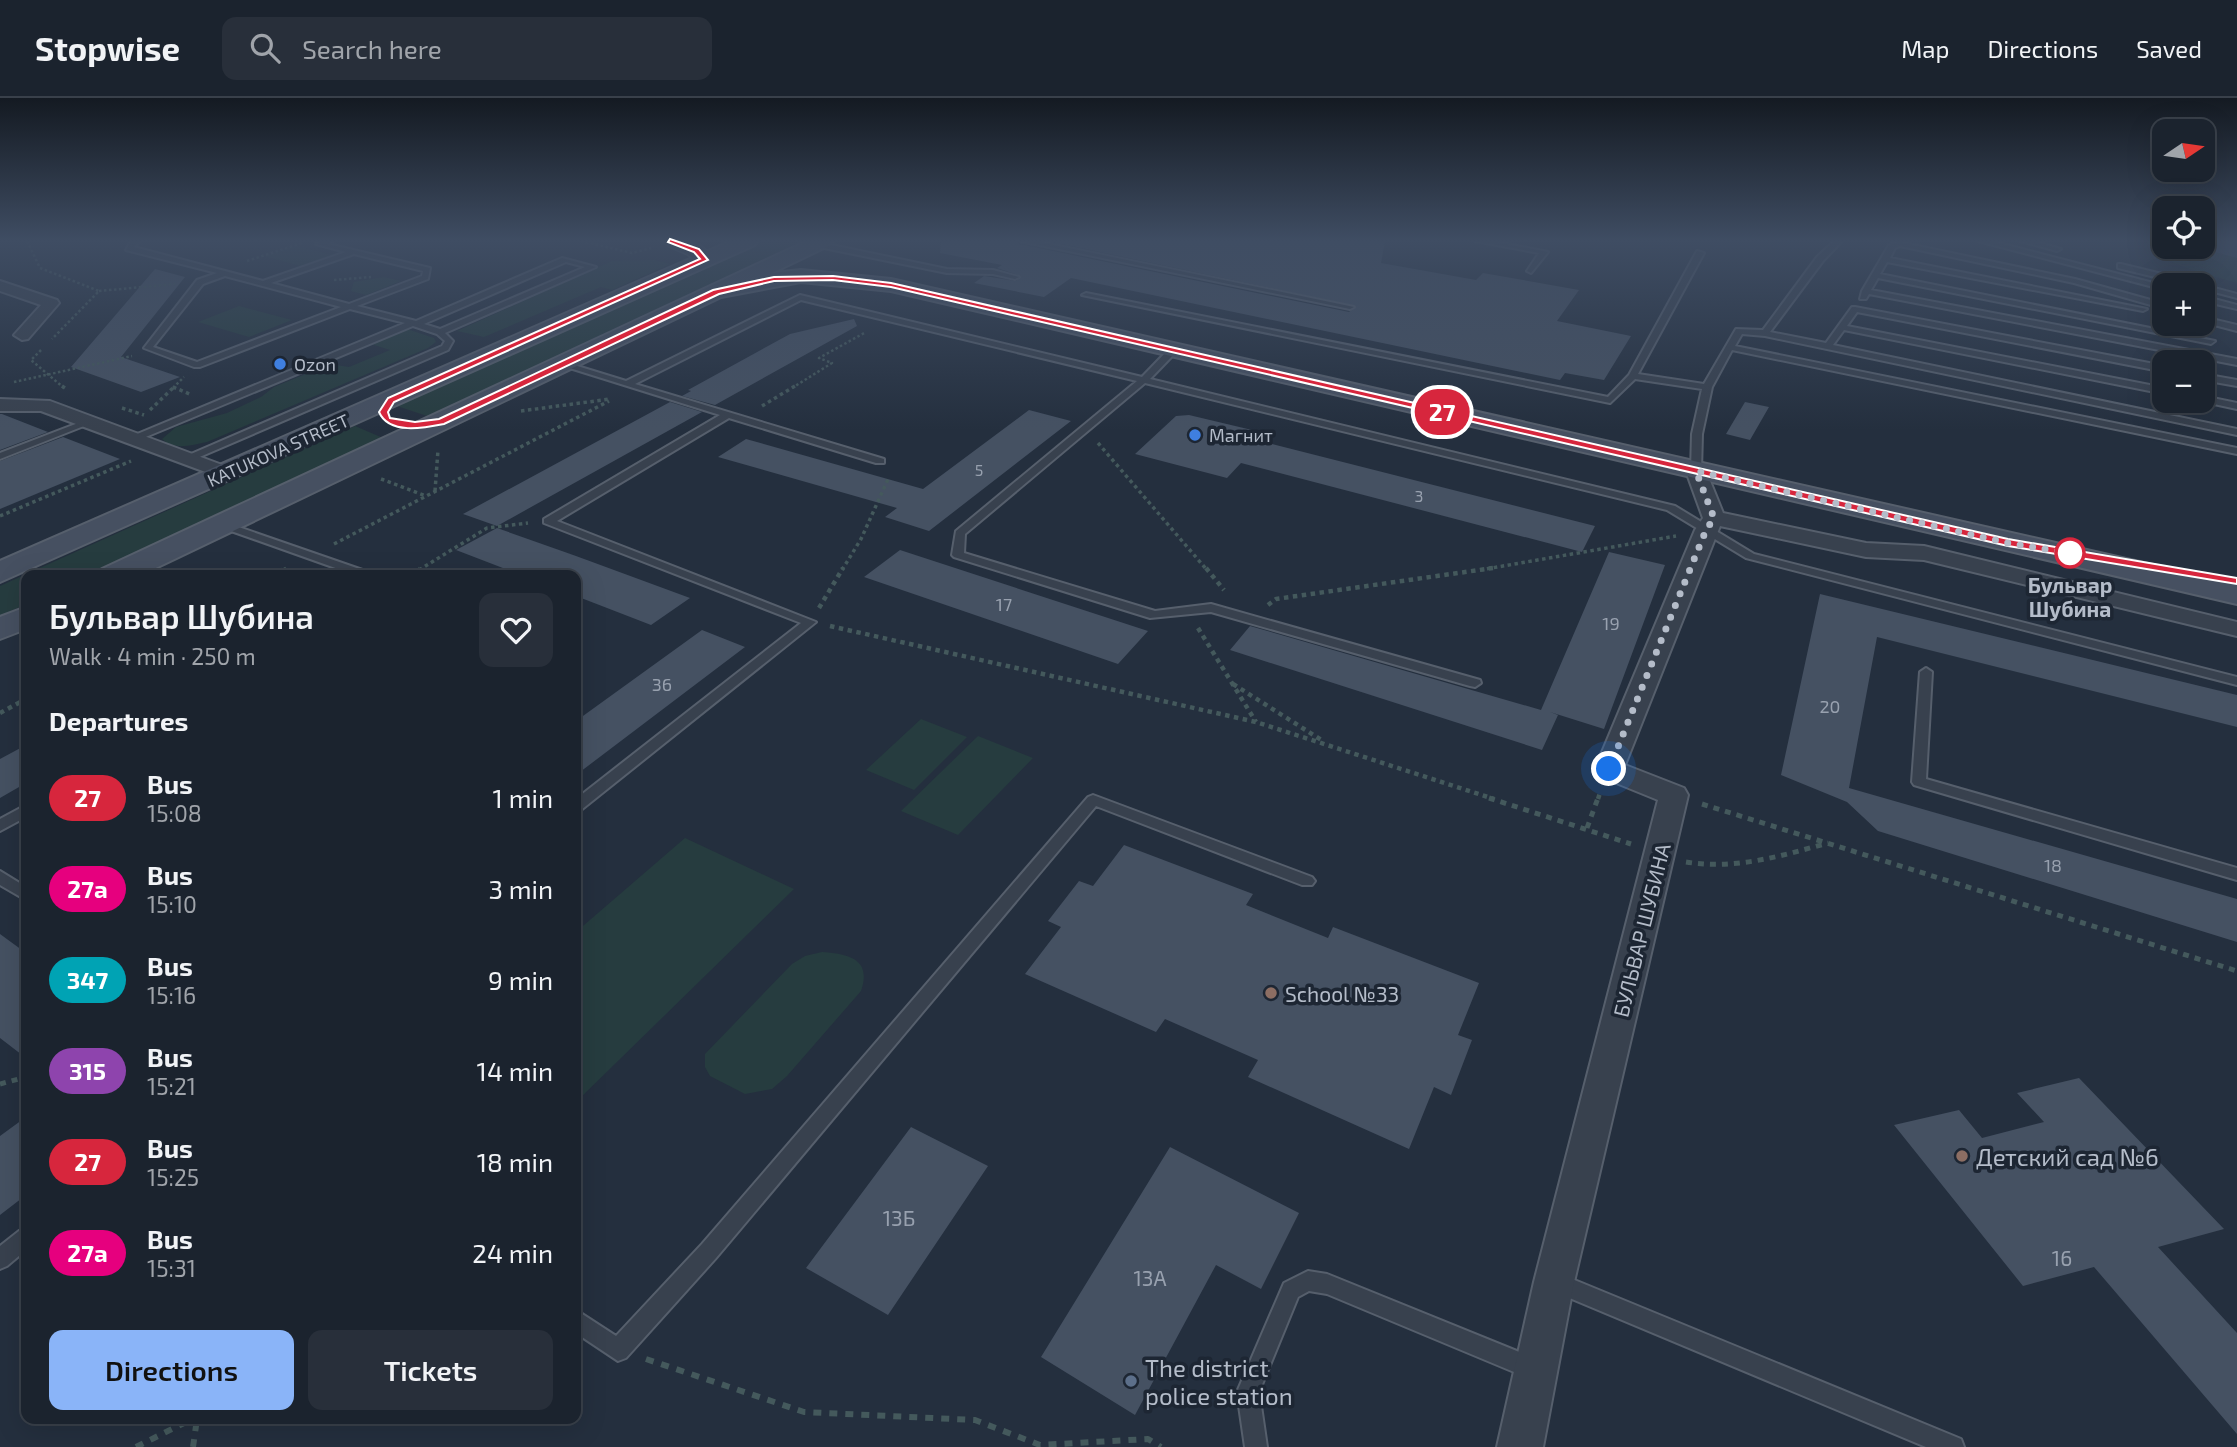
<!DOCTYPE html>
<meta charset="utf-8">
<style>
:root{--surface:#1b232e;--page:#282f3a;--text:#f1f3f6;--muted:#a0a4aa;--line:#39404a;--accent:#8ab4f8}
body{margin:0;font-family:"Exo 2",sans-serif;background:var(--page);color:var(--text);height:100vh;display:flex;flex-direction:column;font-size:26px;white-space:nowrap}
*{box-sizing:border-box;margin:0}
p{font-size:23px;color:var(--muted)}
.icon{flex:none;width:38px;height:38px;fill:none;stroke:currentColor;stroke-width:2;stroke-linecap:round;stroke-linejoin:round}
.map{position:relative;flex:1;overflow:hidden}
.drawer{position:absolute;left:21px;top:472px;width:560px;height:854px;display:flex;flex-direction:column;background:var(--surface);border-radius:14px;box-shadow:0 7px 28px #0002,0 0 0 2px var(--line)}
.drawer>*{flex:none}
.badge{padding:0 14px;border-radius:23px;font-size:24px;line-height:46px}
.needle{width:46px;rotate:77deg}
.fabs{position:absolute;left:2152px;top:21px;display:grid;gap:14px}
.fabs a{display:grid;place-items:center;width:63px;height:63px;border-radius:14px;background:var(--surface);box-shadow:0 7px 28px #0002,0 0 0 2px var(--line);font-size:35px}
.you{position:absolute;width:35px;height:35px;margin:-18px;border:5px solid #fff;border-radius:50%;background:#1a73e8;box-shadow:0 0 0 10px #1a73e833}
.map>.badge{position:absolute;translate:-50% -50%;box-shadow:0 0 0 4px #fff}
h2{padding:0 28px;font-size:26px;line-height:63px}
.round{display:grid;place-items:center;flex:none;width:74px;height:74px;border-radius:14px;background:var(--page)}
.summary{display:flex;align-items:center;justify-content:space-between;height:119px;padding:0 28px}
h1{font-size:33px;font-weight:600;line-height:52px}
.button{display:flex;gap:14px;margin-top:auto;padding:14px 28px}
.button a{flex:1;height:80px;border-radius:14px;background:var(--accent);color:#111;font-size:28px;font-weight:600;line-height:80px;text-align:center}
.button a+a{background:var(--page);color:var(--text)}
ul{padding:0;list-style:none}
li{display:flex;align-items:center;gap:21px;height:91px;padding:0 28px}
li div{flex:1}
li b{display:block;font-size:26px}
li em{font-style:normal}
li .badge{min-width:77px;font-weight:700;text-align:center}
header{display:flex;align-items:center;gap:42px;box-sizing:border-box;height:98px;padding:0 35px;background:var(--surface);border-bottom:2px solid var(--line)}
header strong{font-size:33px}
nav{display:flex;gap:38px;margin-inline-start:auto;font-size:24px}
.search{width:490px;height:63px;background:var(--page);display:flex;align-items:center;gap:18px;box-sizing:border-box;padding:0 24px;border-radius:14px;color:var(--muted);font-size:26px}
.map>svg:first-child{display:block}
.green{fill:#263c3f}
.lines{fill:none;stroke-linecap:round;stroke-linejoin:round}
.river{fill:#394c67;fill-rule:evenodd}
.building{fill:#455162}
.service-casing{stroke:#565f6c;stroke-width:4}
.minor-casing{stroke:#565f6c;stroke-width:4}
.tertiary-casing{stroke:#565f6c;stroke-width:3}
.secondary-casing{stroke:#565f6c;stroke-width:4}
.path-far4{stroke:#44595c;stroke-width:2.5;stroke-dasharray:2.5 2.5;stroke-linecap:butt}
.path-far3{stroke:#44595c;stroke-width:3.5;stroke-dasharray:3.5 3.5;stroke-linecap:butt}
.path-far2{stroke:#44595c;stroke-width:4.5;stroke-dasharray:4.5 4.5;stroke-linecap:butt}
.path-far1{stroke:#44595c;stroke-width:5;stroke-dasharray:6 6;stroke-linecap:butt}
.path{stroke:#44595c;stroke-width:6;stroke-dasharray:8 8;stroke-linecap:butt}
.service{fill:#38414e;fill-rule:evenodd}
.minor{fill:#38414e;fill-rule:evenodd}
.tertiary{fill:#38414e;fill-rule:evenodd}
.secondary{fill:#465061;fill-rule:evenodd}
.line{fill:#d7263d;stroke:#fff;stroke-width:2}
.walk{stroke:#b4bcc9;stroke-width:7;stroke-dasharray:0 12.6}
.shop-dot{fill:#3f7fe0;stroke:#1d2633;stroke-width:2.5}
.stop-dot{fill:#fff;stroke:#d7263d;stroke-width:3.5}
.education-dot{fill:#8d6e63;stroke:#1d2633;stroke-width:2.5}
.service-dot{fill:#5c6f8a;stroke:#1d2633;stroke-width:2.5}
.labels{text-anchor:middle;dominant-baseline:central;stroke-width:7;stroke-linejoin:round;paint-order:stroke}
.far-number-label{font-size:16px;fill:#98a1af}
.far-poi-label{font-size:18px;fill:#b4bcc9;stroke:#1d2633;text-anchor:start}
.far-street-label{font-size:18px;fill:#b4bcc9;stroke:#1d2633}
.number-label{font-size:18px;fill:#98a1af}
.stop-label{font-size:21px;font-weight:bold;fill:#b4bcc9;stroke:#1d2633}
.street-label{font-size:21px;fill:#b4bcc9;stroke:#1d2633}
.poi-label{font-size:21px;fill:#b4bcc9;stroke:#1d2633;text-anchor:start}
.near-number-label{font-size:21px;fill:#98a1af}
.near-poi-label{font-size:24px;fill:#b4bcc9;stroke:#1d2633;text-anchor:start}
</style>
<header>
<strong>Stopwise</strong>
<div class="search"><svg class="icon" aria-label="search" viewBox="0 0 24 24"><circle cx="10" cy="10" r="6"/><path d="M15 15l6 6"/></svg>Search here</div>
<nav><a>Map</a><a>Directions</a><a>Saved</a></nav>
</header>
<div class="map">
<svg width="2237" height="1349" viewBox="0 0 2237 1349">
<rect width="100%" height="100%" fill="#242f3e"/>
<path class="green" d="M764 143H802L427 318 397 308Z
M2143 143H2165V149H2203V143H2237V185C2203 175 2168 169 2143 143Z
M296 148 332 157 300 168 264 158Z
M654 162 670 166 612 192 601 189 484 239 457 233 612 163Z
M384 179 401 183 366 197 351 193 354 184Z
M239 208 292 222 249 239 198 224Z
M407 231 434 240 436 244 428 250 207 344C192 347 174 353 162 341L176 329 227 315 261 299 274 289 330 266 349 269 390 252 371 246Z
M355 328 383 340 87 478H26V506L0 518V488Z
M921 621 967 639 914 692 866 672Z
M978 638 1033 660 958 737 901 713Z
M685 740 794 791 576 1004V834Z
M822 854C849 856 872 861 861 893L787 978 772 991 745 996 710 978 705 969V956L792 866 805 858Z"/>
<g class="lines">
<path class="river" d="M2203 143H2237V160L2197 149H2203Z"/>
</g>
<path class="building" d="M941 143H1017L1019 146 1349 214 1356 208 1048 143H1385L1381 165 1476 182 1483 175 1579 192 1557 223 1631 238 1604 282 1565 275 1560 282 1071 180 1044 199 974 185 984 178 1016 183 1021 178 997 170 1002 167 940 155Z
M155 171 185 179 121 259 180 279 141 294 71 269Z
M854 221 857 228 715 307 682 298 691 293 688 292 790 236Z
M670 304 702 314 497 428 463 416Z
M1745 304 1769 309 1750 342 1726 336Z
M1029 312 1071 323 929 433 885 419 897 410 718 359 746 341 923 391Z
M0 316H2L48 334 0 352Z
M1189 317 1252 332 1244 339 1595 428 1582 454 1241 365 1227 380 1135 356 1176 318Z
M63 339 120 361 0 411V363Z
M497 430 576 458 690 500 651 527 576 498V478H524L456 452Z
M900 452 1148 533 1118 566 864 479Z
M1609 454 1665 467 1604 631 1550 614 1558 617 1542 652 1230 552 1250 528 1541 612Z
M1820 496 2237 597V629L1877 539 1849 690 2237 801V844L1878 733 1847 704 1781 677Z
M702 532 745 549 576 677V623Z
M26 647V685L0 700V661Z
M1124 747 1253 796 1246 807 1328 840 1333 829 1479 885 1458 937 1472 942 1451 997 1434 989 1409 1051 1248 979 1258 962 1165 921 1156 934 1025 876 1061 829 1048 823 1079 783 1093 788Z
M0 836 26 855V960L0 940Z
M2079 980 2224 1131 2158 1149 2237 1235V1336L2094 1169 2023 1188 1894 1027 1959 1012 1982 1040 2044 1024 2017 995Z
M26 1019V1097L0 1117V1038Z
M911 1029 988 1068 888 1217 806 1170Z
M1170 1049 1299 1115 1261 1191 1216 1167 1135 1317 1041 1259Z"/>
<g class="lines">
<defs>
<path id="service" d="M131 143H139L134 149 263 183 346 154 316 146 322 143H333L328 146 430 170 428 181 357 208 416 223 562 160 596 169 445 235 453 243 448 252 188 364 184 363V359L442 248 445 243 437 236 413 228 136 343H130V339L405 225 350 211 200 269H194L144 250 197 182 217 175 126 152ZM354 156 423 173 422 178 349 206 271 185ZM566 164 585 169 440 231 424 226ZM225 178 341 209 197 264 153 249 203 186Z
M1020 143H1035L1354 209 1350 211Z
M1475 143H1492L1548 154 1531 175 1527 173 1539 155Z
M1834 143H1842L1823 163 1770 234 1826 245 1852 209H1855L2165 268V274L1857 214 1847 228 2165 290V296L1844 232 1833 247 2237 331V337L1765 238 1742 236 1735 248 2237 350V356L1732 252 1712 289 1702 336 1701 373 1696 376 1691 373 1692 336 1702 291 1635 281 1610 305 1082 197 1086 195 1608 299 1629 277 1697 153 1704 155 1638 276 1704 286 1736 231 1763 232 1817 159Z
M1978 143H1991L2165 188V192Z
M2020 143H2033L2061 151 2057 153Z
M817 144 947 171 993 172 1019 179 1015 181 993 176 947 175 814 148 813 146Z
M1899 144 2075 181 2165 206V211L2074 185 1900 148 1895 150 1890 160 2147 211 2143 213 1887 164 1880 176 2215 243 2211 246 1878 180 1871 192 2237 261V267L1869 196 1866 201H1860L1862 193 1889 147Z
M2121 166 2199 185 2200 187H2188L2118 170V166Z
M2201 187H2203L2237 196V200L2203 191V187Z
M800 197 1142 279 1170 250H1176V254L1150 281 1675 408 1754 456 2237 579V587L1746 460 1667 412 1145 285 965 436 964 455 1155 513 1211 506 1480 582 1481 585 1475 589 1470 588 1211 514 1150 520 954 459 952 457 956 433 1137 283 801 202 635 286 884 361V365H876L729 320 557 423 816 524 581 712 576 713V701L801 525 544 425V421L720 317 557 266 561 263 626 283Z
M2203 198 2237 207V211L2203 203Z
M2203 219 2237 227V233L2203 224Z
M2203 276 2237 282V288L2203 282Z
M2203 298 2237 305V311L2200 303H2203Z
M86 322 94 324 0 361V355Z
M221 423 374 476 376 478H358L217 428 216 426Z
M1926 570 1932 574 1926 681 2237 770V782L1914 687 1912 684 1920 574Z
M1093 697 1312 779 1315 783 1312 787H1302L1096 708 716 1160 626 1260 618 1263 576 1235V1212L616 1238 702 1146 1088 699Z
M26 707V719L0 733V721Z
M0 773 26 789V802L0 787Z
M26 1131V1152L7 1168 0 1171V1148L19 1133Z
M1308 1173 1327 1176 1539 1262 1542 1270 1539 1278 1531 1281 1327 1196 1309 1193 1298 1199 1259 1294 1267 1349H1245L1237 1294 1284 1185Z
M1555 1174 1961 1341 1964 1349H1926L1548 1191 1545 1184 1548 1177Z"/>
<path id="minor" d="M0 183 57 202 59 205 28 241 22 242 14 237 41 207 0 193Z
M0 301 50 303 233 371 236 375 233 379H219L41 313H0Z
M1696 367 1703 369 1706 373 1723 415 1866 445 1924 448 2237 524V538L1924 462 1866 459 1720 428 1625 667 1684 690 1688 697 1574 1184 1543 1349H1497L1534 1184 1658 702 1599 678 1595 671 1695 432 1703 420 1686 373 1689 369Z"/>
<path id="tertiary" d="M662 143C686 143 699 140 714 162L712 166H698C686 150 674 155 662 143Z"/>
<path id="secondary" d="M731 143H758L755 147 0 484V463Z
M807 143H833L830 147 772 175 801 172 891 181 2237 486V506L891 193 801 184 721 199 139 478H97L102 471Z
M26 509V531L0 541V519Z"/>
</defs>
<use href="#service" class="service-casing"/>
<use href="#minor" class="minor-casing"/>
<use href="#tertiary" class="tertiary-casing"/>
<use href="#secondary" class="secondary-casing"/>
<path class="path-far4" d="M27 143 40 170 99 193 52 241
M581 143 632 155 651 150
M247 163 302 145
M334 182 371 179
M99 193 175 186
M41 252 31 262 64 290
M14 284 132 258
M173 290 184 279
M792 290 832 265 819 260 866 234"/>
<path class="path-far3" d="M62 288 65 290
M173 289 192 297
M762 308 795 288
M122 310 144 317
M150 312 175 288
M521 313 610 301
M1098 345 1207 472
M381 381 426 398
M435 393 438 352
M0 418 131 363
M334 446 609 303
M283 472 289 469
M419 472 487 430 528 425
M842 472 861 441 889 379
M1480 472 1676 438"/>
<path class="path-far2" d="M1206 470 1224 492
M271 478 286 470
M415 478 420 470
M1268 507 1276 501 1493 470
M819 510 843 470
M830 528 1256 624 1494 701
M1198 530 1256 624
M1233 586 1323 643
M0 615 26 601
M1598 701 1600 695"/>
<path class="path-far1" d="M1489 700 1631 746
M1702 706 2237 873
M1587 730 1598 700
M1686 764C1735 772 1781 758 1828 745
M0 986 26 979"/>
<path class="path" d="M646 1261 804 1314 975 1322 1040 1347 1148 1341 1161 1349
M136 1349 192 1321
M193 1349 197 1321"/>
<use href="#service" class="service"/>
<use href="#minor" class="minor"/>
<use href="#tertiary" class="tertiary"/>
<use href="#secondary" class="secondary"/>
</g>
<linearGradient id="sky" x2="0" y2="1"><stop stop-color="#141a22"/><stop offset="0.43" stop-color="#3f4d63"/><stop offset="1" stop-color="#3f4d63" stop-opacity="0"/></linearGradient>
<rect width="2237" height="332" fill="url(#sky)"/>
<path class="line" d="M670 141 699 151 708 162 394 304 388 314 390 320 415 324 439 321 713 192 774 179 833 178 891 185 2008 441 2237 480V486L2008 448 891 189 833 182 774 183 719 196 444 326C424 330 389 337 379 314L388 300 700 161 694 154 668 144Z"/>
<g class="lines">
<path class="walk" d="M1609 671 1706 432 1714 420 1696 373 2008 445 2076 456 2070 455"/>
</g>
<g class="shop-dot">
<circle cx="280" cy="266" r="7"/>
<circle cx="1195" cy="337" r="7"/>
</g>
<circle class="stop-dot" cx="2070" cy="455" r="14"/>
<g class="education-dot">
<circle cx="1271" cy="895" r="7"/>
<circle cx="1962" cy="1058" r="7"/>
</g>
<circle class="service-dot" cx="1131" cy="1283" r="7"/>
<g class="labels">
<g class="far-number-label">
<text x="979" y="371">5</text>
<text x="1419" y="397">3</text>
</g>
<g class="far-poi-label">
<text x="294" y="266">Ozon</text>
<text x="1209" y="337">Магнит</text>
</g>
<g class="far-street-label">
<text transform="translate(278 352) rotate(-24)">KATUKOVA STREET</text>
</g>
<g class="number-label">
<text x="1004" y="506">17</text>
<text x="1611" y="525">19</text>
<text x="662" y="586">36</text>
<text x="1830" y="608">20</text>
<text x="2053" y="767">18</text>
</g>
<g class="stop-label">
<text x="2070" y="486">Бульвар<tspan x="2070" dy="24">Шубина</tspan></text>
</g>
<g class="street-label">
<text transform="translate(1641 832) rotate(-76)">БУЛЬВАР ШУБИНА</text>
</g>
<g class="poi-label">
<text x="1285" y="895">School №33</text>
</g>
<g class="near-number-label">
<text x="899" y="1119">13Б</text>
<text x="2062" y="1159">16</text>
<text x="1150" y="1179">13А</text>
</g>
<g class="near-poi-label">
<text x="1976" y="1058">Детский сад №6</text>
<text x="1145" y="1269">The district<tspan x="1145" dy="28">police station</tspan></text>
</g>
</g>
</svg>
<div class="fabs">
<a><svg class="needle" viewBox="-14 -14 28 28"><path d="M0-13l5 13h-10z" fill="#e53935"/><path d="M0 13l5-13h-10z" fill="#a0a4aa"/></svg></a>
<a><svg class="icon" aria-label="locate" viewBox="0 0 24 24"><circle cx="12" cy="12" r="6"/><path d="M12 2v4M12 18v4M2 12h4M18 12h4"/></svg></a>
<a>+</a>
<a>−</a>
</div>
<div class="you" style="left:1609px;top:671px"></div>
<b class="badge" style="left:1442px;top:314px;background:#d7263d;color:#fff">27</b>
<section class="drawer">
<div class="summary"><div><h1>Бульвар Шубина</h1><p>Walk · 4 min · 250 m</p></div><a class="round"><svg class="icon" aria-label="heart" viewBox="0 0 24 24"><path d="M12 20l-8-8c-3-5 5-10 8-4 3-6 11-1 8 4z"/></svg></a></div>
<h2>Departures</h2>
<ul>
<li><span class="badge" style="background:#d7263d;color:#fff">27</span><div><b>Bus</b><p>15:08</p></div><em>1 min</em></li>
<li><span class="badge" style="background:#e6007e;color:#fff">27а</span><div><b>Bus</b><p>15:10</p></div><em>3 min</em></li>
<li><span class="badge" style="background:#00a3b4;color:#fff">347</span><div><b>Bus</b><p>15:16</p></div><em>9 min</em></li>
<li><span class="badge" style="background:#8e44ad;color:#fff">315</span><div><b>Bus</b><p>15:21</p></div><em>14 min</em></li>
<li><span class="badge" style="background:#d7263d;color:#fff">27</span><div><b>Bus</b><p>15:25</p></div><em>18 min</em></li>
<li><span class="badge" style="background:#e6007e;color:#fff">27а</span><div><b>Bus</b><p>15:31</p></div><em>24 min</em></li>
</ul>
<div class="button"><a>Directions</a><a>Tickets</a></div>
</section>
</div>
